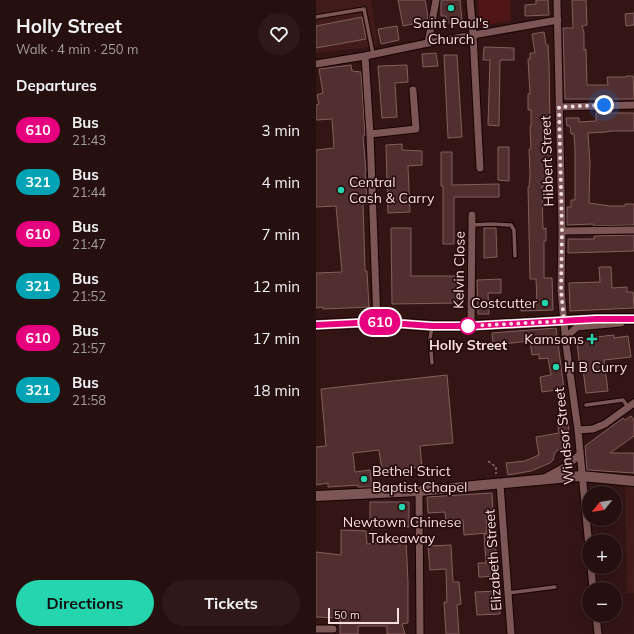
<!DOCTYPE html>
<meta charset="utf-8">
<style>
:root{--surface:#26100f;--page:#2e1918;--text:#f1f3f6;--muted:#a49d9e;--line:#42302f;--accent:#25d5ae}
body{margin:0;font-family:Mulish,sans-serif;background:var(--page);color:var(--text);height:100vh;display:flex;flex-direction:column;font-size:15px;white-space:nowrap}
*{box-sizing:border-box;margin:0}
p{font-size:13px;color:var(--muted)}
.icon{flex:none;width:22px;height:22px;fill:none;stroke:currentColor;stroke-width:2;stroke-linecap:round;stroke-linejoin:round}
.map{position:relative;flex:1;overflow:hidden}
.sheet{display:flex;flex-direction:column;background:var(--surface);width:316px}
.sheet>*{flex:none}
.badge{padding:0 8px;border-radius:13px;font-size:14px;line-height:26px}
.needle{width:26px;rotate:240deg}
.fabs{position:absolute;left:266px;top:486px;display:grid;gap:8px}
.fabs a{display:grid;place-items:center;width:40px;height:40px;border-radius:50%;background:var(--surface);box-shadow:0 4px 16px #0002,0 0 0 1px var(--line);font-size:20px}
.scale{position:absolute;left:12px;bottom:10px;width:71px;box-sizing:border-box;padding-left:4px;border:2px solid #f5dfde;border-top:0;font-size:11px;line-height:14px;white-space:nowrap;color:#f5dfde;-webkit-text-stroke:3px #280b0b;paint-order:stroke}
.you{position:absolute;width:20px;height:20px;margin:-10px;border:3px solid #fff;border-radius:50%;background:#1a73e8;box-shadow:0 0 0 6px #1a73e833}
.map>.badge{position:absolute;translate:-50% -50%;box-shadow:0 0 0 2px #fff}
h2{padding:0 16px;font-size:15px;line-height:36px}
.round{display:grid;place-items:center;flex:none;width:42px;height:42px;border-radius:21px;background:var(--page)}
.headline{display:flex;align-items:center;justify-content:space-between;height:68px;padding:0 16px}
h1{font-size:19px;font-weight:700;line-height:30px}
.button{display:flex;gap:8px;margin-top:auto;padding:8px 16px}
.button a{flex:1;height:46px;border-radius:24px;background:var(--accent);color:#111;font-size:16px;font-weight:700;line-height:46px;text-align:center}
.button a+a{background:var(--page);color:var(--text)}
ul{padding:0;list-style:none}
li{display:flex;align-items:center;gap:12px;height:52px;padding:0 16px}
li div{flex:1}
li b{display:block;font-size:15px}
li em{font-style:normal}
li .badge{min-width:44px;font-weight:700;text-align:center}
main{display:flex;flex:1;min-height:0}
.map>svg:first-child{display:block}
.built{fill:#411b1a}
.green{fill:#4f1517}
.building{fill:#502f2e;stroke:#835f5c}
.lines{fill:none;stroke-linecap:round;stroke-linejoin:round}
.lane-casing{stroke:#190102;stroke-width:5.5}
.street-casing{stroke:#190102;stroke-width:9}
.secondary-casing{stroke:#190102;stroke-width:12}
.path{stroke:#886d6c;stroke-width:1.5;stroke-dasharray:3 2;stroke-linecap:butt}
.lane{stroke:#7b5654;stroke-width:3.5}
.street{stroke:#7b5654;stroke-width:7}
.secondary{stroke:#7b5654;stroke-width:10}
.line-casing{stroke:#fff;stroke-width:9}
.line{stroke:#e6007e;stroke-width:6}
.walk{stroke:#f5dfde;stroke-width:4;stroke-dasharray:0 7.2}
.poi-dot{fill:#25d5ae;stroke:#280b0b;stroke-width:1.5}
.stop-dot{fill:#fff;stroke:#e6007e;stroke-width:2}
.labels{text-anchor:middle;dominant-baseline:central;stroke-width:3.5;stroke-linejoin:round;paint-order:stroke}
.poi-label{font-size:14px;fill:#f5dfde;stroke:#280b0b;text-anchor:start}
.street-label{font-size:14px;fill:#f5dfde;stroke:#280b0b}
.stop-label{font-size:14px;font-weight:bold;fill:#f5dfde;stroke:#280b0b}
</style>
<main>
<section class="sheet">
<div class="headline"><div><h1>Holly Street</h1><p>Walk · 4 min · 250 m</p></div><a class="round"><svg class="icon" aria-label="heart" viewBox="0 0 24 24"><path d="M12 20l-8-8c-3-5 5-10 8-4 3-6 11-1 8 4z"/></svg></a></div>
<h2>Departures</h2>
<ul>
<li><span class="badge" style="background:#e6007e;color:#fff">610</span><div><b>Bus</b><p>21:43</p></div><em>3 min</em></li>
<li><span class="badge" style="background:#00a3b4;color:#fff">321</span><div><b>Bus</b><p>21:44</p></div><em>4 min</em></li>
<li><span class="badge" style="background:#e6007e;color:#fff">610</span><div><b>Bus</b><p>21:47</p></div><em>7 min</em></li>
<li><span class="badge" style="background:#00a3b4;color:#fff">321</span><div><b>Bus</b><p>21:52</p></div><em>12 min</em></li>
<li><span class="badge" style="background:#e6007e;color:#fff">610</span><div><b>Bus</b><p>21:57</p></div><em>17 min</em></li>
<li><span class="badge" style="background:#00a3b4;color:#fff">321</span><div><b>Bus</b><p>21:58</p></div><em>18 min</em></li>
</ul>
<div class="button"><a>Directions</a><a>Tickets</a></div>
</section>
<div class="map">
<svg width="318" height="634" viewBox="0 0 318 634">
<rect width="100%" height="100%" fill="#331514"/>
<path class="built" d="M0 0H55L62 46 0 53Z
M309 486 318 487V593H311Z"/>
<path class="green" d="M162 0H194L195 21 163 26Z"/>
<path class="building" d="M82 0H109L112 16 111 21 87 26Z
M125 0H144L146 20H143L140 25 135 26 132 21H130V16H125Z
M220 0H232L233 15 209 16V5L220 4Z
M256 0H270L271 25 266 26 268 33V50L270 49 271 85H292L291 77H310V76H317L318 99H249L247 28H257Z
M318 13V25L310 26 309 14Z
M46 17 50 39 0 48V26Z
M81 26 83 40 65 44 62 29Z
M228 32 230 45H232L233 64 235 186H226L227 229 230 228V241H228V278H236L237 310 205 311V302L221 301 220 279H214L212 187H213L214 175 213 149H215L214 126H215V110H212V94H214L212 59H214V53H219L216 34Z
M168 47 198 48V60H184L183 126 172 125 174 60H167Z
M120 53 122 66 107 67 106 54Z
M128 55H141L146 137 132 138Z
M35 65 36 71 45 72 49 135 47 136 50 172H49L51 204H47L49 271H51L53 307 7 309V307L0 308V273L26 272 20 206 0 207V150L18 148 16 119 0 120V105L3 104 1 95 7 93 3 69Z
M91 65 92 82 79 83 81 117 66 118 62 66Z
M280 113H318V131H296L290 132 272 133 274 164 273 203 294 206H309V204H318V225L278 226 277 224 251 225V207H255V200H259V150L258 134H255L254 126H251L250 118H263V122L280 121Z
M86 144V150L106 151V165L92 166 94 212 72 213 70 145Z
M182 147H193V181L182 180Z
M125 152H136V185L183 184V197H138V244H127V186H125Z
M75 228H95V276H140L141 303 76 304Z
M168 228H180L181 257 168 258Z
M318 235V251L252 253V239H278V236Z
M283 267H295L296 288 311 287V292H317L318 308 254 311 253 283 284 282Z
M185 279V293H172L173 314H162L161 280Z
M240 328 248 389 226 392 224 377 235 375 232 358 223 359V354L216 355 214 341 177 345 176 333Z
M298 335V338L312 336 315 357 288 360 292 391 270 393 266 361H263L261 342 272 341 271 338Z
M131 375 137 443 104 446 106 467 66 471 63 450 37 453 39 472 54 470 56 487H42V485L12 487V483L0 485V447L10 446 5 389Z
M315 416 318 420V436L294 453H318V473L271 470 269 446 307 418 309 420Z
M252 423 254 440 253 444 239 452 237 460 234 463 215 471 192 475 190 463 209 461 223 455 220 437 243 433 242 425Z
M176 493 177 511 170 512 171 533 148 535 147 520 130 522 129 512 112 513 111 497Z
M54 502H93V527H84V521H54Z
M25 530 50 531 51 544 90 540 92 582V623L86 624 89 634H71V626H42V634H24V618L0 617V552L25 555Z
M179 533 181 576 163 577 162 563H170L168 534Z
M135 545 137 582H143L145 604 141 605 143 634H130L128 602H131L130 569 114 570 112 546Z
M183 591 184 614 161 615 159 592Z"/>
<g class="lines">
<defs>
<path id="lane" d="M0 17 48 9 57 54
M156 225 175 224 195 225 198 230 199 256
M116 326 114 339 116 363
M270 405 307 400 312 407
M192 593 239 587"/>
<path id="street" d="M154 0 157 35 164 168
M241 0 246 231 245 290 250 345 262 430 273 547
M112 43 120 0
M49 56 54 134 61 322
M0 64 49 56 112 43 242 20
M243 107 318 105
M54 134 100 129 97 90
M246 231 318 230
M155 326 156 215
M250 337 261 327 305 323
M262 430 277 429 289 424 318 403
M230 477 252 465 264 454
M184 484 195 634
M103 491 104 634
M275 567 277 589
M280 615 282 634
M0 629H17"/>
<path id="secondary" d="M0 325 61 322 116 326H155L280 319H318
M0 496 103 491 265 476 318 481"/>
</defs>
<use href="#lane" class="lane-casing"/>
<use href="#street" class="street-casing"/>
<use href="#secondary" class="secondary-casing"/>
<path class="path" d="M172 461 180 467V474"/>
<use href="#lane" class="lane"/>
<use href="#street" class="street"/>
<use href="#secondary" class="secondary"/>
</g>
<g class="lines">
<defs>
<path id="line" d="M0 325 61 322 116 326H155L280 319H318"/>
</defs>
<use href="#line" class="line-casing"/>
<use href="#line" class="line"/>
<path class="walk" d="M152 326 248 321 245 290 246 231 243 107 288 105"/>
</g>
<g class="poi-dot">
<circle cx="135" cy="8" r="4"/>
<circle cx="25" cy="190" r="4"/>
<circle cx="229" cy="303" r="4"/>
<path d="M274 333h4v4h4v4h-4v4h-4v-4h-4v-4h4z"/>
<circle cx="240" cy="367" r="4"/>
<circle cx="48" cy="479" r="4"/>
<circle cx="86" cy="507" r="4"/>
</g>
<circle class="stop-dot" cx="152" cy="326" r="8"/>
<g class="labels">
<g class="poi-label">
<text x="135" y="23" text-anchor="middle">Saint Paul's<tspan x="135" dy="16">Church</tspan></text>
<text x="33" y="182">Central<tspan x="33" dy="16">Cash &amp; Carry</tspan></text>
<text x="221" y="303" text-anchor="end">Costcutter</text>
<text x="268" y="339" text-anchor="end">Kamsons</text>
<text x="248" y="367">H B Curry</text>
<text x="56" y="471">Bethel Strict<tspan x="56" dy="16">Baptist Chapel</tspan></text>
<text x="86" y="522" text-anchor="middle">Newtown Chinese<tspan x="86" dy="16">Takeaway</tspan></text>
</g>
<g class="street-label">
<text transform="translate(231 161) rotate(-92)">Hibbert Street</text>
<text transform="translate(143 270) rotate(-89)">Kelvin Close</text>
<text transform="translate(248 436) rotate(-96)">Windsor Street</text>
<text transform="translate(177 560) rotate(-94)">Elizabeth Street</text>
</g>
<g class="stop-label">
<text x="152" y="345">Holly Street</text>
</g>
</g>
</svg>
<div class="fabs">
<a><svg class="needle" viewBox="-14 -14 28 28"><path d="M0-13l5 13h-10z" fill="#e53935"/><path d="M0 13l5-13h-10z" fill="#a49d9e"/></svg></a>
<a>+</a>
<a>−</a>
</div>
<div class="scale">50 m</div>
<div class="you" style="left:288px;top:105px"></div>
<b class="badge" style="left:64px;top:322px;background:#e6007e;color:#fff">610</b>
</div>
</main>
